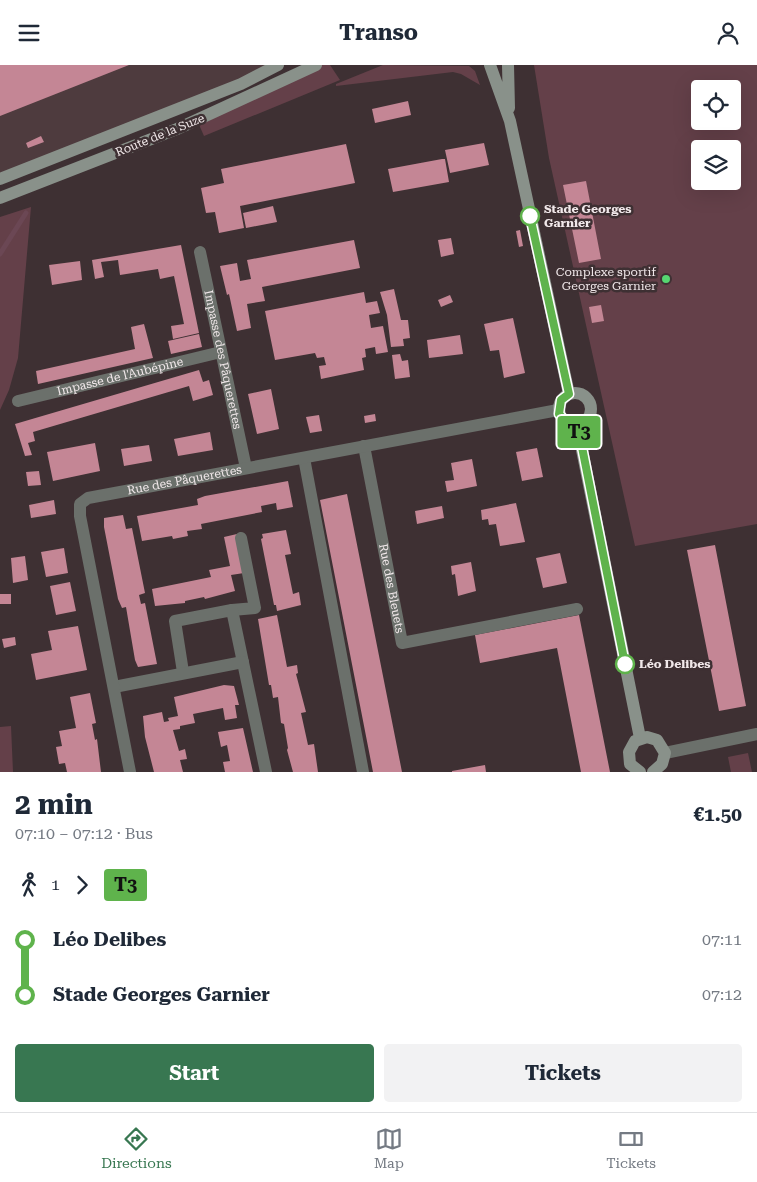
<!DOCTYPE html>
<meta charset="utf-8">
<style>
:root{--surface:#fff;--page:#f2f2f3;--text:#1f2937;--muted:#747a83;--line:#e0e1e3;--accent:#387751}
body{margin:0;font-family:"Roboto Serif",serif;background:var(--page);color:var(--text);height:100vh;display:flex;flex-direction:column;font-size:19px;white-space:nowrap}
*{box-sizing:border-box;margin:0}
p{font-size:16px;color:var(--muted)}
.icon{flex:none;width:28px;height:28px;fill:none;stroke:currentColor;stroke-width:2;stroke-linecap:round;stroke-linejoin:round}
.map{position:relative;height:707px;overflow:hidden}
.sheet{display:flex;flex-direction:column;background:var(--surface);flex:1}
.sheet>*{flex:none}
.badge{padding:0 10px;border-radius:4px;font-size:18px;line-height:32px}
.buttons{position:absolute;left:691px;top:15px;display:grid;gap:10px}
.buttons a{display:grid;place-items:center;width:50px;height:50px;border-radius:5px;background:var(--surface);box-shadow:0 5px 20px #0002;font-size:25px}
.map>.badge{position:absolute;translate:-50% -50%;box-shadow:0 0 0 2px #fff}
.legs{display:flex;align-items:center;gap:8px;height:55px;padding:0 15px;font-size:16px}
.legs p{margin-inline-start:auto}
.head{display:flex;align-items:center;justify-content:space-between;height:85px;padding:0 15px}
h1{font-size:28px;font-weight:700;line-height:38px}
.button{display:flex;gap:10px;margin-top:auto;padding:10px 15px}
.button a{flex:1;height:58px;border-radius:5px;background:var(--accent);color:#fff;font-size:20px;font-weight:700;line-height:58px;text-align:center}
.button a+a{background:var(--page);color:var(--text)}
ul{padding:0 15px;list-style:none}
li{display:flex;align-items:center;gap:18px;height:55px;font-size:19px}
li i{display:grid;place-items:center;width:8px;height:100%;margin:0 6px;background:currentColor}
li i::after{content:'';width:12px;height:12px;margin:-6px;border:4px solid;border-radius:50%;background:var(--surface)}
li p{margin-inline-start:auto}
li:first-child i{background:linear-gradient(#0000 50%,currentColor 0)}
li:last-child i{background:linear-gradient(currentColor 50%,#0000 0)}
header{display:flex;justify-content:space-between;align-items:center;height:65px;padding:0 15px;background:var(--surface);font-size:22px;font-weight:700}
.menu{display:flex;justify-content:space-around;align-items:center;height:70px;border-top:1px solid var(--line);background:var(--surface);font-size:14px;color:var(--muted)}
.menu a{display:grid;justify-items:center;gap:2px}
.menu .active{color:var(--accent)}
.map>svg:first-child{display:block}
.built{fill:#4e3b3e}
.green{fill:#644049;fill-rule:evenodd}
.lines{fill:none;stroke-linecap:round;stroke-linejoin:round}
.stream{stroke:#6b4754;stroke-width:5}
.building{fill:#c48695}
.street{stroke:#6b706b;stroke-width:12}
.secondary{stroke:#89918a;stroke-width:12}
.line-1-casing{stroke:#fff;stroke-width:11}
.line-1{stroke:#5fb34c;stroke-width:8}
.stop-1-dot{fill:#fff;stroke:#5fb34c;stroke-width:2.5}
.poi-dot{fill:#56d671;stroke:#3e3033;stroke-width:2}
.labels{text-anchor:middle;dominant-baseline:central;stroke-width:5;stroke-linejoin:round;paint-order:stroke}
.street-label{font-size:12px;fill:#f1e8ea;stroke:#3e3033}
.stop-label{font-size:12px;font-weight:bold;fill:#f1e8ea;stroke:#3e3033;text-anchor:start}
.poi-label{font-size:12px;fill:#f1e8ea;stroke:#3e3033;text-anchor:end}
</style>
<header><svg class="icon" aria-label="menu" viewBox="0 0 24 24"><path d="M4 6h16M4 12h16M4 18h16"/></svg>Transo<svg class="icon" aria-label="person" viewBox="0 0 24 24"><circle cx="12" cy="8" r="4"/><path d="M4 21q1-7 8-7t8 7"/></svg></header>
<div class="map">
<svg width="757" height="707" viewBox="0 0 757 707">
<rect width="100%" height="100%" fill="#3e3033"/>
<path class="built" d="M0 0H278L0 114Z"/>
<path class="green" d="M316 0H330L340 15 204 71 197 55Z
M383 0 469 1 475 6 480 20 461 9 453 7 336 21V19Z
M534 0H757V459L635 481 549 93ZM700 24H732V56H700ZM700 84H732V116H700Z
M31 142 18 293 9 325 0 345V152Z
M11 661 13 707H0V662Z
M748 688 752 707H731L728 692Z"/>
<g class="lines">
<path class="stream" d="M0 189 26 148"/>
</g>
<path class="building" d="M0 0H129L0 51Z
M408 36 411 50 375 58 372 44Z
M41 71 44 77 28 83 26 78Z
M484 78 489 100 450 108 445 85Z
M346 79 355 118 240 141 244 163 219 168 215 147 206 148 201 123 224 118 221 104Z
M442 94H445L449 117 393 127 388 104Z
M586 116 601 194 579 198 563 120Z
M273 141 277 157 246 163 243 148Z
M520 165 523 181 519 182 516 166Z
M451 173 454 189 441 192 438 175Z
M354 175 360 203 262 222 265 236 247 239 251 263 237 266 229 229 227 230 220 201 237 198 240 216 251 214 247 195Z
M181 180 199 268 173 274 171 261 184 259 174 211 160 214 158 204 120 210 118 195 101 197 104 212 95 214 92 195Z
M80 196 82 215 52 220 49 200Z
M394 224 401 255H408L410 273 403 274 404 281 391 282 387 250 380 227Z
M364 227 366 238 377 236 380 248 369 250 371 263 383 261 388 287 376 289 375 282 365 284 366 292 362 293 364 305 321 314 319 301 326 300 324 292 317 293 315 288 275 295 265 246Z
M450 230 453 237 441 242 438 235Z
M601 240 604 256 592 258 589 242Z
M513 253 525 308 504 313 499 285 490 286 484 259Z
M144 259 153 293 38 319 36 306 135 284 131 262Z
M199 269 202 282 171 289 168 276Z
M460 270 463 289 429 293 427 275Z
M400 289 402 296 408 295 410 312 395 314 392 290Z
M199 305 203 317 209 315 213 330 193 336 189 321 33 367 35 376 28 378 32 390 25 391 15 359Z
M271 324 279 364 257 369 248 329Z
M375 349 376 356 365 358 364 351Z
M319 350 322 366 310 368 306 352Z
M210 367 213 385 178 391 174 374Z
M95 378 100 406 53 416 47 387Z
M149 380 152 396 124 401 121 384Z
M537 383 543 412 522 416 516 387Z
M472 394 477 421 447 427 445 416 454 415 451 398Z
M39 406 41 420 28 421 26 407Z
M288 416 293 442 277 445 276 438 261 441 262 447 201 459 202 464 187 466 188 471 173 474 172 471 142 476 137 451 198 440 197 434 205 431Z
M347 429 402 707H373L320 435Z
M54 435 56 449 31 453 29 440Z
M516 438 525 477 500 481 496 459 489 460 488 454 482 455 481 445Z
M442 441 444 453 417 459 415 446Z
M123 450 126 464 132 463 145 528 139 530 141 539 145 538 157 599 138 602 135 595 126 542 122 543 118 534 104 462V453Z
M286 465 291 489 285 490 293 529 299 527 301 540 277 546 276 540H274L261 474 263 473 262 469Z
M237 469 244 508 231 510 235 526 205 534 204 532 185 536V538L155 541 152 524 211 512 209 505 230 501 224 472Z
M715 480 746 641 719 646 687 485Z
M64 483 68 508 46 512 41 487Z
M560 488 567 518 543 523 536 493Z
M25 491 28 515 13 518 11 493Z
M471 497 476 526 458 531 455 509 452 510 451 501Z
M70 517 76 546 56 550 50 521Z
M0 529H11V539H0Z
M277 550 287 602 297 600 298 608 296 609 306 647 301 648 308 680 314 679 318 707H293L287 685 288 683 284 659 281 658 278 632 273 633 271 620H269L258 554Z
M579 550 610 707H581L557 583 480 598 475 570Z
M78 561 87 605 36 615 31 589 52 585 48 566Z
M15 572 16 580 4 583 2 574Z
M224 620 234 621 239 640H235L237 653 225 655 223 643 193 649 195 658 180 661V664L173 665 179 686 185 684 187 694 180 695 183 707H154L145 672 143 651 162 647 164 657 169 656 168 653 178 651 174 632Z
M90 628 96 658 92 659 95 675 97 674 101 707H67L65 698 59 699 56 682 62 681 59 666 76 663 70 632Z
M243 663 253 707H225L223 697 230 696 227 680 221 682 218 667Z
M485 700 486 707H452V706Z"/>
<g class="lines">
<g class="street">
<path id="s1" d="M200 187 246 403"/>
<path id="s2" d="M18 336 221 287"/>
<path id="s3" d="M364 381 402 578 577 544"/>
<path d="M304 393 363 707"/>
<path d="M232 545 255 543 241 473"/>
<path d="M183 607 175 556 232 545 266 707"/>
<path d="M114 622 243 597"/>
<path d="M665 688 757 669"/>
<path id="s4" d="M130 707 80 451V439L88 433 558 345"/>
</g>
<path class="secondary" d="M490 0 510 56 569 329
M508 0 509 43
M0 114 241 19 278 0
M0 133 177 64 316 0
M559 344a16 16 0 1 1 32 0a16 16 0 1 1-32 0Z
M577 360 640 673
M640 707 630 699 629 687 635 676 647 672 657 675 665 688 662 699 653 707"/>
</g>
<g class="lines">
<defs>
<path id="line-1" d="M530 151 569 329 561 335 559 349 568 359 577 360 580 372 625 599"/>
</defs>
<use href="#line-1" class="line-1-casing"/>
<use href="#line-1" class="line-1"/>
</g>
<g class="stop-1-dot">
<circle cx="530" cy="151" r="9"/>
<circle cx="625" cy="599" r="9"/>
</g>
<circle class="poi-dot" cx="666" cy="214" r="5"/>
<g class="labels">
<g class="street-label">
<text transform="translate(160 70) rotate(-22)">Route de la Suze</text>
<text stroke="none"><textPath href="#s1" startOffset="110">Impasse des Pâquerettes</textPath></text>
<text stroke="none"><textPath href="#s2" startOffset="105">Impasse de l'Aubépine</textPath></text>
<text stroke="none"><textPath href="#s4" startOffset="381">Rue des Pâquerettes</textPath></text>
<text stroke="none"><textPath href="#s3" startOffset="145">Rue des Bleuets</textPath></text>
</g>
<g class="stop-label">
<text x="544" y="144">Stade Georges<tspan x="544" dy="14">Garnier</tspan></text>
<text x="639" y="599">Léo Delibes</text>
</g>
<g class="poi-label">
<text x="656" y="207">Complexe sportif<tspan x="656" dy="14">Georges Garnier</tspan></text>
</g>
</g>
</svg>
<div class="buttons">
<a><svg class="icon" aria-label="locate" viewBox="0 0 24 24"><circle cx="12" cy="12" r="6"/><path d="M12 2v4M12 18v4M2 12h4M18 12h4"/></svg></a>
<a><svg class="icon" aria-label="layers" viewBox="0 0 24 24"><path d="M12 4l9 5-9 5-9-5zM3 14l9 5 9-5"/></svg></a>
</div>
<b class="badge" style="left:579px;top:367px;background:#5fb34c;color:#111">T3</b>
</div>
<section class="sheet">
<div class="head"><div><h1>2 min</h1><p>07:10 – 07:12 · Bus</p></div><b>€1.50</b></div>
<div class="legs"><svg class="icon" aria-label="walk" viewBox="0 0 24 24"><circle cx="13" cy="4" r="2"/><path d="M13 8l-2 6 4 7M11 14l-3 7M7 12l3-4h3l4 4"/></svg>1<svg class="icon" aria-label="forward" viewBox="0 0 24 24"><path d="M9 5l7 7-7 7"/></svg><b class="badge" style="background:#5fb34c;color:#111">T3</b></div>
<ul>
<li><i style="color:#5fb34c"></i><b>Léo Delibes</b><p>07:11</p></li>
<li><i style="color:#5fb34c"></i><b>Stade Georges Garnier</b><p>07:12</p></li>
</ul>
<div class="button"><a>Start</a><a>Tickets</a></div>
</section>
<nav class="menu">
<a class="active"><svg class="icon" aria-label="directions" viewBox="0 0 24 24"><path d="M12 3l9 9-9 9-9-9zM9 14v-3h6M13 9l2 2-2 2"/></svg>Directions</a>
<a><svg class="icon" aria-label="map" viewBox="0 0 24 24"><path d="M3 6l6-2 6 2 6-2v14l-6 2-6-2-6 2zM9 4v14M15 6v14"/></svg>Map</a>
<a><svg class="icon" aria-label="tickets" viewBox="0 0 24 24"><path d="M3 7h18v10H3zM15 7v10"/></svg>Tickets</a>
</nav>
